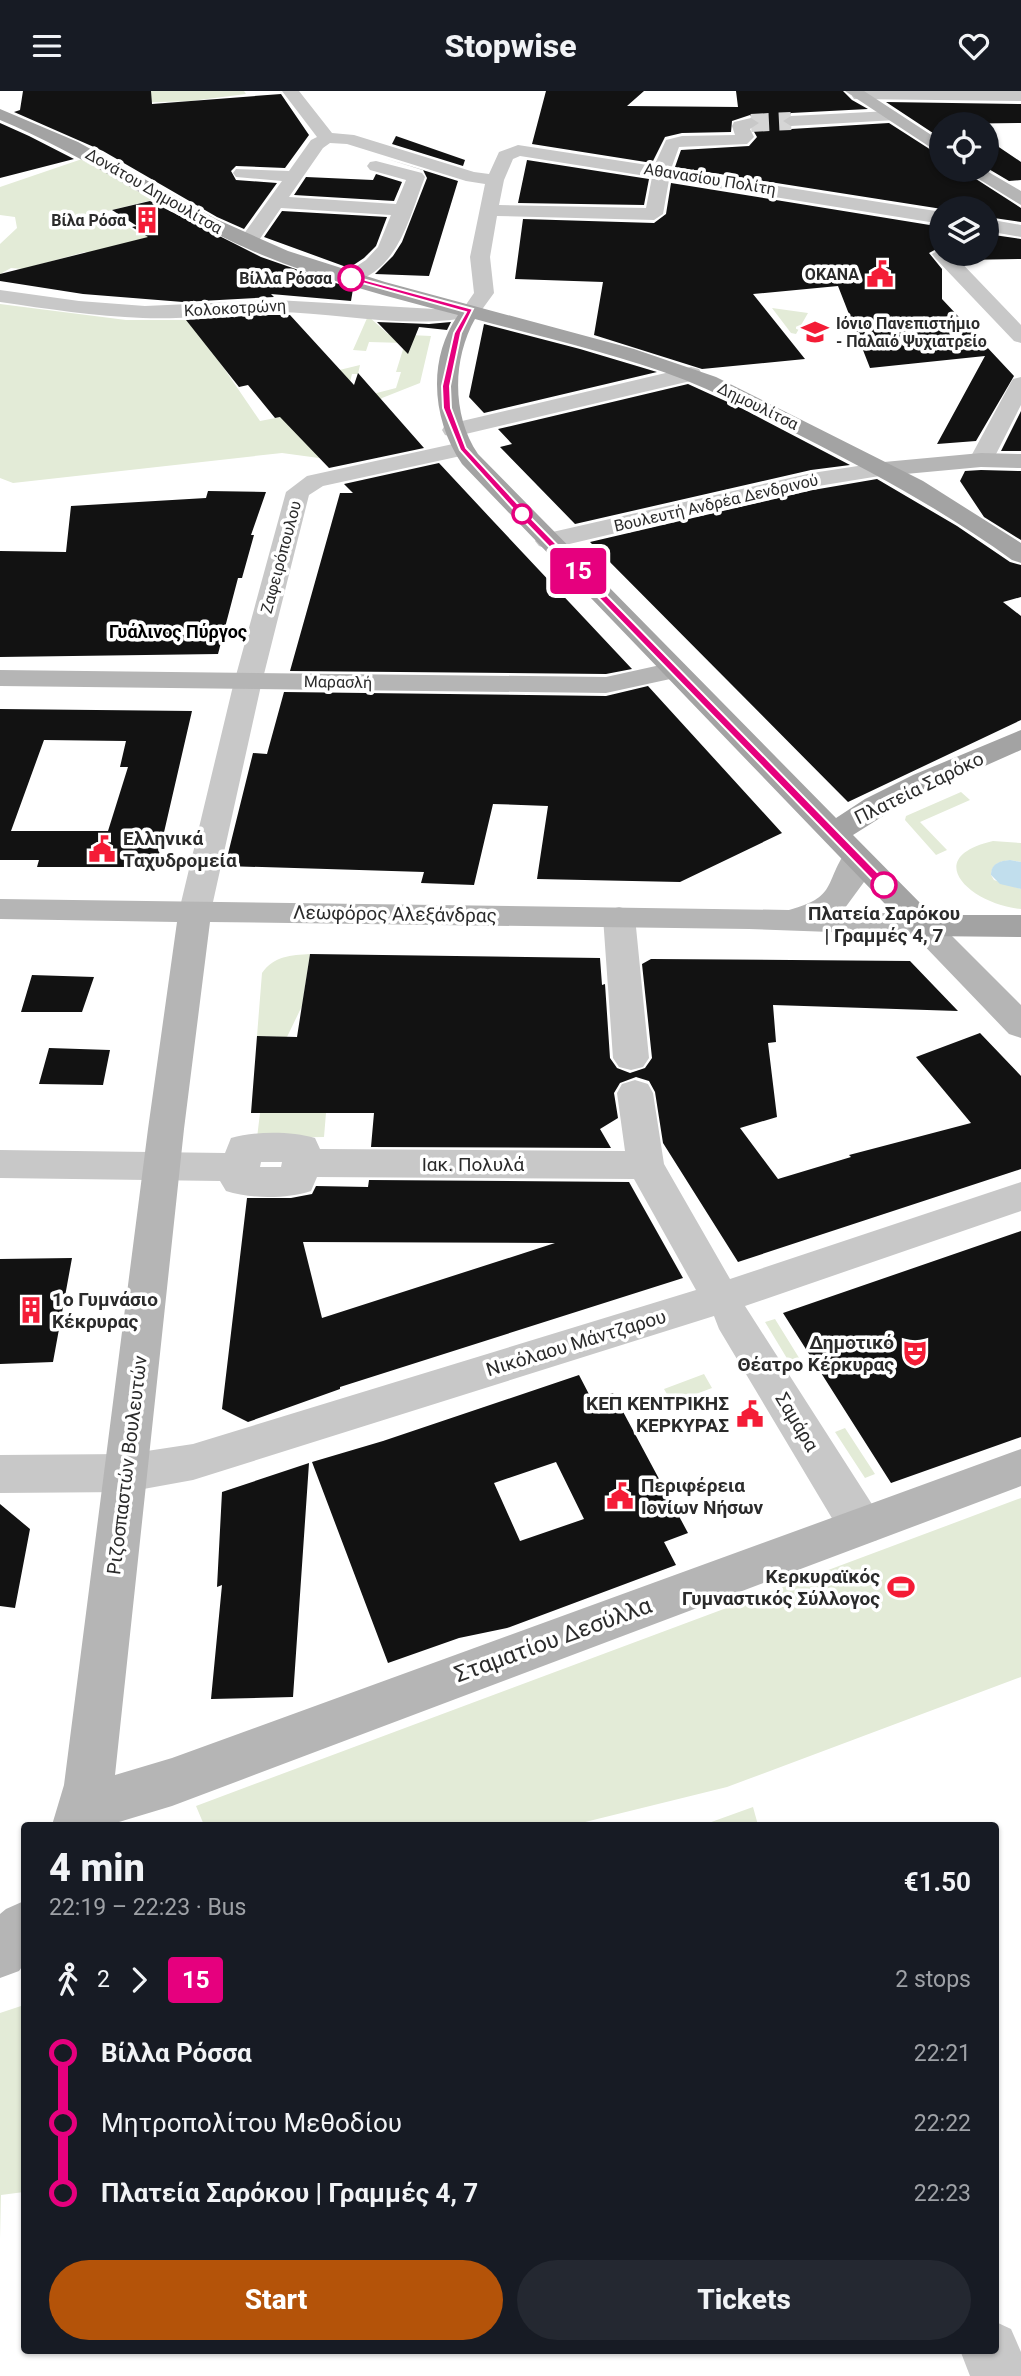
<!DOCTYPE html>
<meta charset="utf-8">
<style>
:root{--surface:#171b24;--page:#242831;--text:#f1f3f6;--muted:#9ea1a6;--accent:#b45309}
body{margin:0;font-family:Roboto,sans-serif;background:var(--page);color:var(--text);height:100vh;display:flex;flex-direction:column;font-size:26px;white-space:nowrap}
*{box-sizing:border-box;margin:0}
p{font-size:23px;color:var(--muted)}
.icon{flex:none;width:38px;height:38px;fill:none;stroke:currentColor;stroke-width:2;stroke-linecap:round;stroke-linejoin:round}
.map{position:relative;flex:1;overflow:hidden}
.drawer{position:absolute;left:21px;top:1731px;width:978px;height:532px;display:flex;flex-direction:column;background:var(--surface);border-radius:7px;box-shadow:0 2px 5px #0004}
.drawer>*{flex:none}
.badge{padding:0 14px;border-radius:5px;font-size:24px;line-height:46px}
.tools{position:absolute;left:929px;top:21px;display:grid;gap:14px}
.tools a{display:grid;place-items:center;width:70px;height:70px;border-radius:50%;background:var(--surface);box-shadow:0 2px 5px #0004;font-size:35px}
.map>.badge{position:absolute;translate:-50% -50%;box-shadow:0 0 0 4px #fff}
.legs{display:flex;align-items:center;gap:10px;height:77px;padding:0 28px;font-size:23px}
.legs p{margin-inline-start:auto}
.head{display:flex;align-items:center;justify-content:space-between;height:119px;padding:0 28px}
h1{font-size:38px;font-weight:800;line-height:52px}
.cta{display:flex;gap:14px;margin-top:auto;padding:14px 28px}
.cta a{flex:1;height:80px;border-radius:42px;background:var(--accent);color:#fff;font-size:28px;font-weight:800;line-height:80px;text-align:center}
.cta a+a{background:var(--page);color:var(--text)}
ul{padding:0 28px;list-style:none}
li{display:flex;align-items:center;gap:24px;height:70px;font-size:26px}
li i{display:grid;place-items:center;width:10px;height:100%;margin:0 9px;background:currentColor}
li i::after{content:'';width:18px;height:18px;margin:-9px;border:5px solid;border-radius:50%;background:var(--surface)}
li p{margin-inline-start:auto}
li:first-child i{background:linear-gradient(#0000 50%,currentColor 0)}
li:last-child i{background:linear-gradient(currentColor 50%,#0000 0)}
header{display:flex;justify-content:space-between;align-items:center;height:91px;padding:0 28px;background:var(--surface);font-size:32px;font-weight:800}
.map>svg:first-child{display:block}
.green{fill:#e3ebd7}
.water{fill:#c1deed}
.building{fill:#121212;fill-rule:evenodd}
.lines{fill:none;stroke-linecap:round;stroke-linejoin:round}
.street-tunnel{stroke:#d5d5d5;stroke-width:18;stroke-dasharray:18 10;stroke-linecap:butt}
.street{fill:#c8c8c8;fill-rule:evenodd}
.secondary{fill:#b5b5b5;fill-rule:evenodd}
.primary{fill:#a3a3a3;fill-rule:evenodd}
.line-1{fill:#e6007e;stroke:#fff;stroke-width:2}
.stop-1-dot{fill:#fff;stroke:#e6007e;stroke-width:3.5}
.labels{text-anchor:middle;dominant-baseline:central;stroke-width:7;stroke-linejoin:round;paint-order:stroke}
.far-street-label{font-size:16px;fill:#2b2b2b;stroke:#fff}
.far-poi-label{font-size:16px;font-weight:bold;fill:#2b2b2b;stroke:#fff;text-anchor:end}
.far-stop-label{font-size:16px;font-weight:bold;fill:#2b2b2b;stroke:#fff;text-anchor:end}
.far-neighbourhood-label{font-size:18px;font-weight:bold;fill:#000;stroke:#fff}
.street-label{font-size:19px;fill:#2b2b2b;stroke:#fff}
.poi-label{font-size:19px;font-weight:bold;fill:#2b2b2b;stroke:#fff;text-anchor:start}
.stop-label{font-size:19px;font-weight:bold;fill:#2b2b2b;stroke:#fff}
.near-street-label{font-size:23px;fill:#2b2b2b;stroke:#fff}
</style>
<header><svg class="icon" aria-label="menu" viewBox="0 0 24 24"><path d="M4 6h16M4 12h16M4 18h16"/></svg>Stopwise<svg class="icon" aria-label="heart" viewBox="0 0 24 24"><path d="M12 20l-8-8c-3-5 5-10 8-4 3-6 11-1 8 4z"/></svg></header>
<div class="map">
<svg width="1021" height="2285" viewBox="0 0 1021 2285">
<rect width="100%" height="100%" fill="#fff"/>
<path class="green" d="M75 0H244L246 3 191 10 71 14Z
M85 67 152 109 104 121 141 144 189 132 125 189 85 161 23 178 11 177 0 183V153L17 137 15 126 0 124V96Z
M0 213 126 229H191L260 330 286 325 327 282 360 274 358 283H352L348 299 369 304 396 297 401 281H396L405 252 369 251 366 260 353 259 368 225 388 243 431 245 420 292 382 307 319 367 282 362 13 392 0 387Z
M772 217 808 222 796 243 791 242Z
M961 701 970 709 920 731 947 759 936 764 905 729 906 725Z
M993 750 1021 752V771C1009 768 992 768 991 784L994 789 1021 798V818C972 814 919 767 993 750Z
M310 863 302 915 287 946 257 945 262 882C274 865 291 864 310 863Z
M260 1022H326L324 1046 257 1047Z
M775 1228 801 1270 791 1274 765 1231Z
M704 1283 712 1297 672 1312 664 1298Z
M845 1337 875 1383 865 1387 835 1341Z
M1021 1407V1586L727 1696 573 1734H204L196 1715Z
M753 1716 758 1734H703Z
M24 1914V2101L1 2104 0 2148V1922Z"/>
<path class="water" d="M1010 769 1021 771V798L1000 793 991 784C991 772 1000 770 1010 769Z"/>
<path class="building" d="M23 0H151L152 13 281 3 309 44 285 77 236 75 231 80 236 89 277 92 244 138 217 126 103 60 14 21 20 19Z
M546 0H644L627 15 738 16 736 0H843L852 9 868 18 791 22 781 31 791 38 889 32 942 66V79H962L1021 117V131L987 126V117L942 118 675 76 681 59 749 55 757 46 753 39 761 33 750 24 732 30 731 41 682 42 665 46 652 72 532 53Z
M886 11 1021 13V32L942 33V48Z
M0 32 29 45 74 68 0 87Z
M396 45 465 69 463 75 392 53Z
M987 48 1021 71V89L1009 90 987 77Z
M384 67 458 90 429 185 375 183 393 165 402 151 427 87 423 79Z
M527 69 649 88 644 114 518 112Z
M376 83 402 91 394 110 294 104 306 86 373 89Z
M671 92 942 136V155L929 162 942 178V208L1014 285 976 350 937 353 985 265 870 277 838 195 753 203 805 268 702 278 594 244 603 191 515 188 523 128 654 132 666 123Z
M150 110 261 166 353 198 351 210 271 203 274 206 183 211 83 203 0 190V183L148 146 132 136 137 135 112 119Z
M282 120 387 126 376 155 364 167 349 177 264 146Z
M987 143 1021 148V168L963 169 956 163H987Z
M260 224H290L354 294 358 282 424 357 329 377 280 326 275 327 248 294 239 296 186 229Z
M377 231 429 233 451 231 447 239 419 236 408 263Z
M484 233 580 258 657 281 484 322 469 306Z
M688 293 743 318 850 374 811 379 575 433 500 356 512 353 498 338Z
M1021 320V360H1001Z
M439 372 494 431 632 578 606 583 290 580 340 402H353L344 393Z
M981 379 1021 380V449L984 426 960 390 965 380Z
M877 388 957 435 1010 471 1021 474V506L1003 511 1021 525V629L848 711 590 451 813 399Z
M208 400 266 401 251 444H254L242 487H238L218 563 0 566V460L66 461 71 415 206 407Z
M648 595 782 742 680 791 537 788 548 715 493 713 474 794 421 792 424 781 225 775 253 662 267 663 284 601 606 605Z
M0 618 192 620 156 776H37L39 769H0ZM44 649 126 650 120 676H128L108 740H11Z
M310 863 600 867 602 894 605 893 610 967 617 977 630 982 645 977 652 967 642 873 651 868 910 870 958 920 773 914 776 951 768 952 777 1026 740 1037 778 1088 851 1066 849 1064 971 1032 916 966 980 942 1021 985V1078L738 1171 663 1052 655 1001 649 990 636 986 620 992 614 1002 618 1027 600 1038 611 1057 371 1056 374 1022H251L257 945 297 946Z
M32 884 94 886 82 921H21Z
M49 957 110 959 103 994 39 993Z
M369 1089 629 1091 683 1187 340 1296V1298L248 1331 222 1318 247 1107H291L312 1103 316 1095 368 1096ZM303 1151 555 1152 322 1227Z
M1021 1140V1346L891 1392 783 1222Z
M72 1167 53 1271 0 1273V1168Z
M579 1284 592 1309 613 1302 688 1442 664 1451 676 1474 507 1537 459 1547 388 1572 312 1371 383 1350ZM556 1371 584 1428 520 1450 494 1392Z
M309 1372 293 1606 211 1608 222 1494 217 1496 222 1401Z
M0 1413 30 1438 15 1517 0 1515Z"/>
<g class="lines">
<path class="street-tunnel" d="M751 32 791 30"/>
<path class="street" d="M282 0H299L332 42 354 44 474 81 489 83 499 61 518 54 654 75 666 49 682 45 735 44 732 35 734 31 751 27 759 32 750 38 754 46 747 53 679 56 671 78 942 121V133L669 89 663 123 654 129 497 125 490 166 494 202 478 224C416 240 341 222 276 221 232 221 187 229 143 227 95 225 47 218 0 211V199L79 210 145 215 276 209 435 218 465 215 474 202 470 166 485 93 466 90 347 53 330 52 323 57 289 106 396 113 406 89 370 79 367 75 370 71 376 70 422 82 425 86C409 126 399 180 350 192L343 190 340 186 366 169 378 156 391 124 281 117 255 155H241L238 151 282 90 236 86 233 82 236 78 289 80 311 49 317 46ZM520 65 652 86 646 117 499 114 504 89 513 68Z
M860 0H1021V10L854 8 852 5 854 2Z
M890 20 896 21 898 25 896 29 791 35 783 30 791 25Z
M987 128 1021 134V146L987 140Z
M942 157V163H953L1021 234V252L1014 250 935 167 932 163Z
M691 276 699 278 702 283 699 288 453 346 445 344 442 339 445 334Z
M1021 286V314L993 369 989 374H973L969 369 1010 293 1013 288Z
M462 351 470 353 474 358 470 363 323 395 309 404 260 599 211 820 206 827 195 830 184 827 179 820 232 599 286 401 307 385Z
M884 371 892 373 896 378 892 383 812 396 548 458 539 455 535 450 539 445 548 442 812 382Z
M619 816 630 819 635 826 649 967 643 976 631 979 619 976 613 967 603 826 608 819Z
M635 989 648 993 653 1002 664 1073 730 1188 1021 1091V1120L745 1215 877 1421 883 1435 877 1449 861 1454 845 1449 719 1238 714 1225 193 1389 127 1401 0 1402V1364L127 1363 193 1353 696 1199 634 1088 317 1086 311 1100C286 1108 251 1108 226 1100L220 1090 0 1087V1059L225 1062 231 1047C255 1040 291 1040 315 1047L320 1058 625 1060 617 1002 622 993ZM261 1071H282L281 1076H260Z
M996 2231 1011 2238 1021 2261V2285H970L960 2259H996Z"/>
<path class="secondary" d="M845 0H864L942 51V64Z
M964 79H985L1021 100V114Z
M981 362 1021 363V377L981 376 884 385 876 383 872 378 876 373 884 371Z
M674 571 684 573 688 579 684 585 606 602 0 595V579L606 586Z
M857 757 868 760 873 767 864 791 842 821 923 823 934 827 1021 914V947L1009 943 914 844 749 838 210 831 184 1038 115 1684 172 1667 1021 1358V1395L172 1715 109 1734H52L64 1694 148 1038 177 831 0 828V808L789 819C837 806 824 793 846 760Z
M24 1810V1873L19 1880 0 1887V1823L6 1818Z"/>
<path class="primary" d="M0 18 78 51 216 128 288 160 385 191 634 258 716 286 923 390 1021 452V472L1012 469C946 421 874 382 801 345 763 325 725 305 685 289 618 263 545 247 475 228 452 269 452 325 478 363L836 727 865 708 913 684 1021 639V659L910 708 853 744 932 824H1021V846L923 845 912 841 462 373C432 329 427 269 458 224 383 204 305 185 235 152 155 114 82 63 0 29Z"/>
</g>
<path class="line-1" d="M351 185 473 218 461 242 450 295 451 317 466 357 531 427 888 792V797H880L525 431 460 359 443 317 442 295 454 242 466 221 348 188Z"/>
<defs>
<symbol id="building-bare" viewBox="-9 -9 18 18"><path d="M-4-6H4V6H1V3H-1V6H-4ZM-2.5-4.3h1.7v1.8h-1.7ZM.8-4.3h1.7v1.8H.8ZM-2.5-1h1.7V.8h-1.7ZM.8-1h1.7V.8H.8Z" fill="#f41c36" stroke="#fff" stroke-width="2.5" paint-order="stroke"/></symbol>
<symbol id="civic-bare" viewBox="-9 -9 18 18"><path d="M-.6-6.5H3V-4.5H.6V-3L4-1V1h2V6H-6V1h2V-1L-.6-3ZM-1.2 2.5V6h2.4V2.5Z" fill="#f41c36" stroke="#fff" stroke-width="2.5" paint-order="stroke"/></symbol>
<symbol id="university-bare" viewBox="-9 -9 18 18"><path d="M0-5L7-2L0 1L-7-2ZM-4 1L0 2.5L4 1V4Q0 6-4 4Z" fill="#f41c36" stroke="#fff" stroke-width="2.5" paint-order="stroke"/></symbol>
<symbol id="theatre-bare" viewBox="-9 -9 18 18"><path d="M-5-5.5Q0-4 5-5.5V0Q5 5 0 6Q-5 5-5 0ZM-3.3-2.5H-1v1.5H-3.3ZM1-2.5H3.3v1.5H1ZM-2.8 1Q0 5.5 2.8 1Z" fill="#f41c36" stroke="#fff" stroke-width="2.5" paint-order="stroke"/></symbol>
<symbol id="stadium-bare" viewBox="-9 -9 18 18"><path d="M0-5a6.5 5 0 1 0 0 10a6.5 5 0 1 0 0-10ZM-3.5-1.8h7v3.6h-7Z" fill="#f41c36" stroke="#fff" stroke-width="2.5" paint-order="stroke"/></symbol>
</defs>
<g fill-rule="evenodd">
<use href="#building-bare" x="128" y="110" width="38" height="38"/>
<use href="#civic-bare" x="861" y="164" width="38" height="38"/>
<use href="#university-bare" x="796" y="222" width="38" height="38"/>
<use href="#civic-bare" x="83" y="739" width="38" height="38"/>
<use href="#building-bare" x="12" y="1200" width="38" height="38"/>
<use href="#theatre-bare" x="896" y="1243" width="38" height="38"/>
<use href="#civic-bare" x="731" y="1304" width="38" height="38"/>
<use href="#civic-bare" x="601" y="1386" width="38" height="38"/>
<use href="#stadium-bare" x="882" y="1477" width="38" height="38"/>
</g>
<g class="stop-1-dot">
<circle cx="351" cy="187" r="12"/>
<circle cx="522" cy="423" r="9"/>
<circle cx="884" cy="794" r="12"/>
</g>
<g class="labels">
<g class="far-street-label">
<text transform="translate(710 88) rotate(9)">Αθανασίου Πολίτη</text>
<text transform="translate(154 100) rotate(30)">Δονάτου Δημουλίτσα</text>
<text transform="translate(235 217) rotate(-3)">Κολοκοτρώνη</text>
<text transform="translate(758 315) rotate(26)">Δημουλίτσα</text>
<text transform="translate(716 412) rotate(-13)">Βουλευτή Ανδρέα Δενδρινού</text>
<text transform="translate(281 466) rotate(-75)">Ζαφειρόπουλου</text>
<text transform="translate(338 591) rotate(1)">Μαρασλή</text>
</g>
<g class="far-poi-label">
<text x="126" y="129">Βίλα Ρόσα</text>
<text x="859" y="183">ΟΚΑΝΑ</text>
<text x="836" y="232" text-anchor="start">Ιόνιο Πανεπιστήμιο<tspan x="836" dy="18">- Παλαιό Ψυχιατρείο</tspan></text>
</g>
<g class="far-stop-label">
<text x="332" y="187">Βίλλα Ρόσσα</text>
</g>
<g class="far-neighbourhood-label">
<text x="178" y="540">Γυάλινος Πύργος</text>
</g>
<g class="street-label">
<text transform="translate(919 697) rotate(-26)">Πλατεία Σαρόκο</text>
<text transform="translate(395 823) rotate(1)">Λεωφόρος Αλεξάνδρας</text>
<text x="473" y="1073">Ιακ. Πολυλά</text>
<text transform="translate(576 1252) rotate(-17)">Νικόλαου Μάντζαρου</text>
<text transform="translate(797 1331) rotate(59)">Σαμάρα</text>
<text transform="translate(127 1374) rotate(-83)">Ριζοσπαστών Βουλευτών</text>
</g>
<g class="poi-label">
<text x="123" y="747">Ελληνικά<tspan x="123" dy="22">Ταχυδρομεία</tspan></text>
<text x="52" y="1208">1ο Γυμνάσιο<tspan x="52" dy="22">Κέκρυρας</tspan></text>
<text x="894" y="1251" text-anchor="end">Δημοτικό<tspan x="894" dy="22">Θέατρο Κέρκυρας</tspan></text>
<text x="729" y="1312" text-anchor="end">ΚΕΠ ΚΕΝΤΡΙΚΗΣ<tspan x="729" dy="22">ΚΕΡΚΥΡΑΣ</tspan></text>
<text x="641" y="1394">Περιφέρεια<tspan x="641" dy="22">Ιονίων Νήσων</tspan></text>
<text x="880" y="1485" text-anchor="end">Κερκυραϊκός<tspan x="880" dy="22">Γυμναστικός Σύλλογος</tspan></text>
</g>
<g class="stop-label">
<text x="884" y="822">Πλατεία Σαρόκου<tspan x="884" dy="22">| Γραμμές 4, 7</tspan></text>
</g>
<g class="near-street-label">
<text transform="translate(553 1549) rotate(-20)">Σταματίου Δεσύλλα</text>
</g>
</g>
</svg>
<div class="tools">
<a><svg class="icon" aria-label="locate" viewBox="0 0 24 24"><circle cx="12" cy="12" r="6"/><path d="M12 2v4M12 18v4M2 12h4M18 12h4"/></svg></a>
<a><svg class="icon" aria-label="layers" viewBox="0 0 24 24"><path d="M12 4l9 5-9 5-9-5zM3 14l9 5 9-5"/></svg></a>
</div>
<b class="badge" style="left:578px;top:480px;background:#e6007e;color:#fff">15</b>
<section class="drawer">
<div class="head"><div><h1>4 min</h1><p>22:19 – 22:23 · Bus</p></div><b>€1.50</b></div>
<div class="legs"><svg class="icon" aria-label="walk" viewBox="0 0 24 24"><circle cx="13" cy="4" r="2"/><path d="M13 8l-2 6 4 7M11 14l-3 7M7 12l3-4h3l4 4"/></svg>2<svg class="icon" aria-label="forward" viewBox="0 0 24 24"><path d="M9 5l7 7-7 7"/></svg><b class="badge" style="background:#e6007e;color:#fff">15</b><p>2 stops</p></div>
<ul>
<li><i style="color:#e6007e"></i><b>Βίλλα Ρόσσα</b><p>22:21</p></li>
<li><i style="color:#e6007e"></i><span>Μητροπολίτου Μεθοδίου</span><p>22:22</p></li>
<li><i style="color:#e6007e"></i><b>Πλατεία Σαρόκου | Γραμμές 4, 7</b><p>22:23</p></li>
</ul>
<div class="cta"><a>Start</a><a>Tickets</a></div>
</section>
</div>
